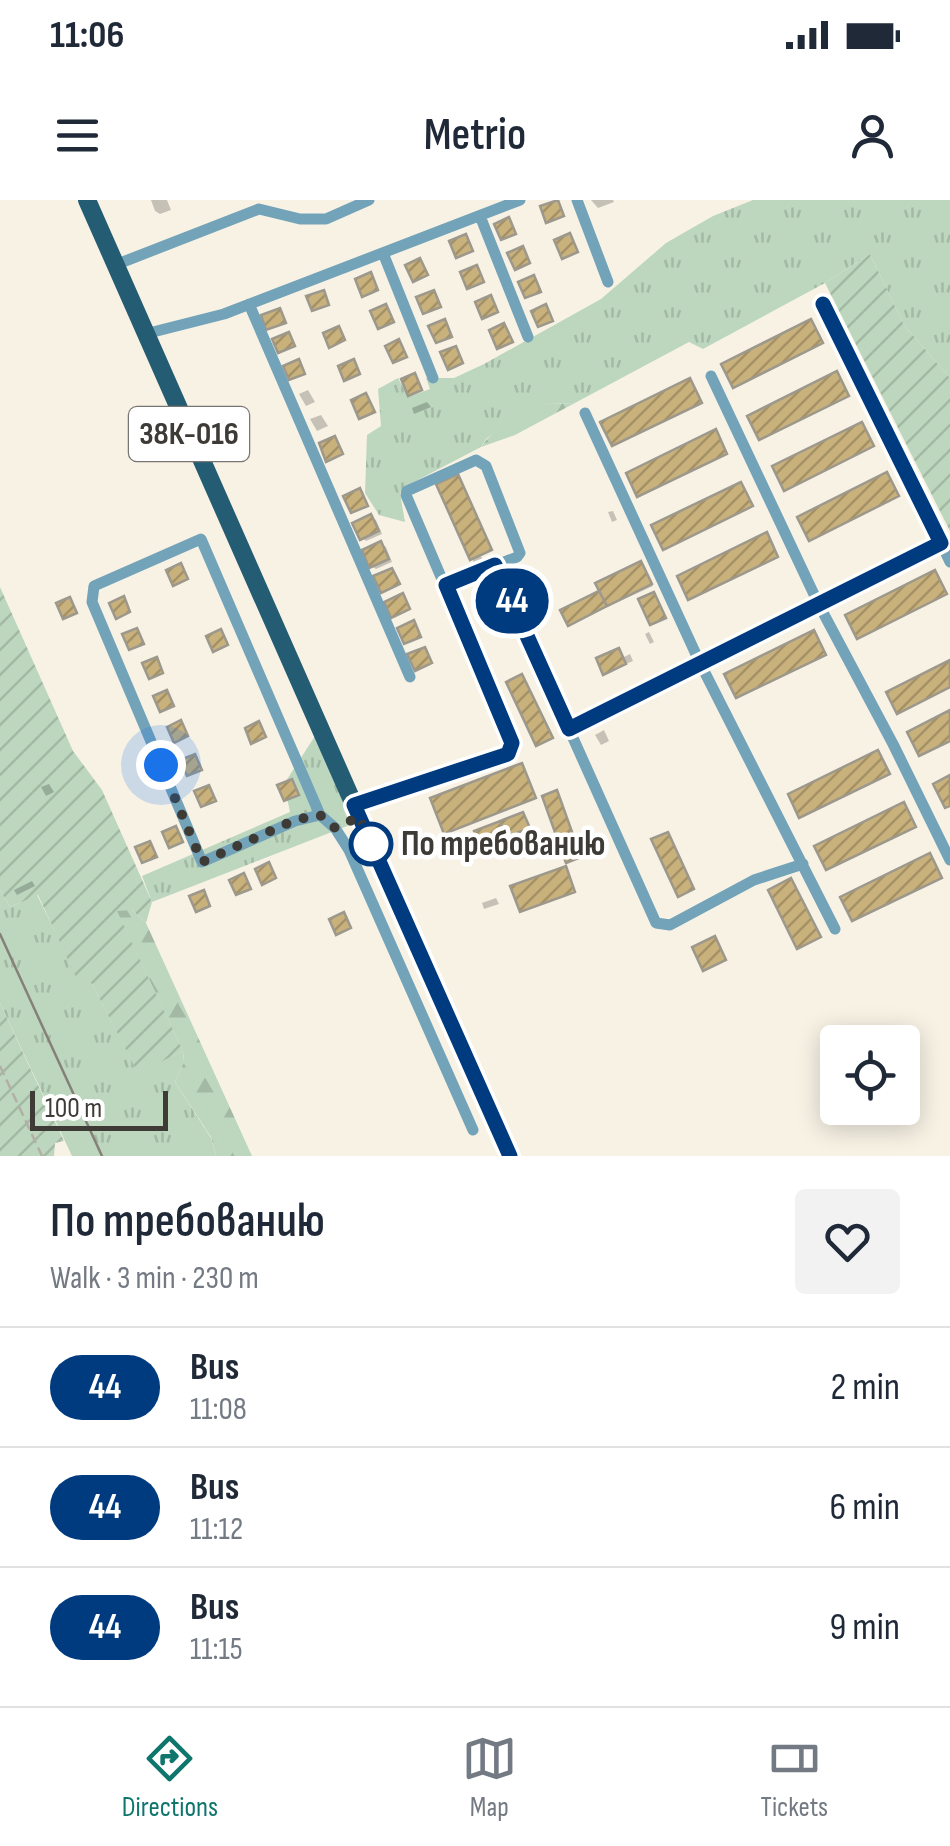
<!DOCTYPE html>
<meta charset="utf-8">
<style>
:root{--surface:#fff;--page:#f2f2f3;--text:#1f2937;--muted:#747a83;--line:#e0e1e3;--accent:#0f766e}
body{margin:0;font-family:"Sofia Sans Condensed",sans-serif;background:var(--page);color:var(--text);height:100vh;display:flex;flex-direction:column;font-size:38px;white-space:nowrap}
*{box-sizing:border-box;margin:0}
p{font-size:32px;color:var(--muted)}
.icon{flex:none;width:55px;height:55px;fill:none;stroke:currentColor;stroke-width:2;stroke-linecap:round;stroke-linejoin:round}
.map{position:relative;height:956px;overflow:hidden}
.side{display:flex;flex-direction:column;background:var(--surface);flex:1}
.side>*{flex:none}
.badge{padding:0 20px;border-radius:32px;font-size:35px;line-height:65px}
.tools{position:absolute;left:820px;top:825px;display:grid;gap:20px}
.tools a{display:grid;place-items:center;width:100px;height:100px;border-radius:10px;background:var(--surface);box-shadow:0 5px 25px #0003;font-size:50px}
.scale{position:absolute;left:30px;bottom:25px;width:138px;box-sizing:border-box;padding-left:10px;border:5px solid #3e3b36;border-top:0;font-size:28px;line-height:35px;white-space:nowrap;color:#3e3b36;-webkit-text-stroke:8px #fff;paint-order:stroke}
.you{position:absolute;width:50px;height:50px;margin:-25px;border:8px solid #fff;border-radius:50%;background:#1a73e8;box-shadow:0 0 0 15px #1a73e833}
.map>.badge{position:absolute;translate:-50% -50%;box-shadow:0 0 0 5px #fff}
.round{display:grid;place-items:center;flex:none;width:105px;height:105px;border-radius:10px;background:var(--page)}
.summary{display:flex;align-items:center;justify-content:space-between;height:170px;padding:0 50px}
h1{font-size:48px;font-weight:600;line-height:75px}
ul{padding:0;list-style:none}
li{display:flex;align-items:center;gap:30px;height:120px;padding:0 50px;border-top:2px solid var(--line)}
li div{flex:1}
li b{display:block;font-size:38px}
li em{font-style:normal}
li .badge{min-width:110px;font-weight:700;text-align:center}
.status{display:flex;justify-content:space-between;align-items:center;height:70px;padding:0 50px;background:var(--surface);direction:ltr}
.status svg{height:28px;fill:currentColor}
header{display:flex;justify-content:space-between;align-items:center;height:130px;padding:0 50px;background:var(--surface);font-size:45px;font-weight:600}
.menu{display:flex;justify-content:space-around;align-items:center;height:140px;border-top:2px solid var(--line);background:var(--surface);font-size:28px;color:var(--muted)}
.menu a{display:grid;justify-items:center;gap:5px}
.menu .selected{color:var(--accent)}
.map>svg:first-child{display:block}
.grass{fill:url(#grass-tufts)}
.forest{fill:url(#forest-firs)}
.garden{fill:url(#garden-furrows)}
.shadow{fill:#0003}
.building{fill:url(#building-hatch);stroke:#9d988c;stroke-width:2.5}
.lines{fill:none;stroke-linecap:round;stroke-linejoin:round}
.path{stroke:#b4afa5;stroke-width:2.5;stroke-dasharray:10 5;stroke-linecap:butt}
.street{stroke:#73a3b9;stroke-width:11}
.primary{stroke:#245c73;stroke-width:18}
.rail{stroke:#858179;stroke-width:2.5}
.line-casing{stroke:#fff;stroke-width:22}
.line{stroke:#003b80;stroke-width:15}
.walk{stroke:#3e3b36;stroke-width:10;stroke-dasharray:0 18}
.stop-dot{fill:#fff;stroke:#003b80;stroke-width:5}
.labels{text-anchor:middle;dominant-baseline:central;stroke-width:9;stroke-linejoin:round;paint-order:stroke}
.shield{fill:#fff;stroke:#787672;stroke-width:2.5}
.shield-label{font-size:32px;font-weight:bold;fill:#3e3b36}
.stop-label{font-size:35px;font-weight:bold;fill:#3e3b36;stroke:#fff;text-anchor:start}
</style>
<div class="status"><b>11:06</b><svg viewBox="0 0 49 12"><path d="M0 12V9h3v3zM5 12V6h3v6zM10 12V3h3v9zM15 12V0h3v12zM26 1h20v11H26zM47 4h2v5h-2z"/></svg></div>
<header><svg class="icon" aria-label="menu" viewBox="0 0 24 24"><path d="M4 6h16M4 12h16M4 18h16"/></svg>Metrio<svg class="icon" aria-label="person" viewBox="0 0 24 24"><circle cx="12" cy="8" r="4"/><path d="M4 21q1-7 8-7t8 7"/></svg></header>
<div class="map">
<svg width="950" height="956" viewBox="0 0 950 956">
<defs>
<pattern id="grass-tufts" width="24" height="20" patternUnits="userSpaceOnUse" patternTransform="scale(2.5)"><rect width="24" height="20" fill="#bcd7be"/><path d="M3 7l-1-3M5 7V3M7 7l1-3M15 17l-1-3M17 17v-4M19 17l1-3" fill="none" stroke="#a3b9a4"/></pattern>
<pattern id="forest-firs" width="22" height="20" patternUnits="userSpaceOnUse" patternTransform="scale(2.5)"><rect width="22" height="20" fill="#bcd7be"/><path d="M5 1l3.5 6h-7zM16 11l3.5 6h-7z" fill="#a3b9a4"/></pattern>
<pattern id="garden-furrows" width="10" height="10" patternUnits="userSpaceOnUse" patternTransform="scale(2.5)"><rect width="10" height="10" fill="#bcd7be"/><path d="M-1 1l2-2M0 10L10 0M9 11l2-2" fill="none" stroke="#a3b9a4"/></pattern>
<pattern id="building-hatch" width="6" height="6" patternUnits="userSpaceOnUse" patternTransform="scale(2.5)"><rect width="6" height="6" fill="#c9b17c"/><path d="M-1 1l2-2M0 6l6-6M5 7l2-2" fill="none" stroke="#a59166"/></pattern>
</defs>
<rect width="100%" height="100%" fill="#f8f2e5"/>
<path class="grass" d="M753 0H950V178L904 125 870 54 825 83 703 149 689 142 573 204 549 203 505 225 486 239 481 247 412 283 400 293 405 322 379 315 365 293 367 235 381 226 378 189 398 178 408 197 430 189 426 178H454L484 164 601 99 666 43 713 16Z
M315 536 355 623 152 702 142 676 290 612 284 584Z
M0 690 10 707 37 695 55 731 92 784 138 872 183 851 184 862 175 882 211 938 216 956H72L0 803Z"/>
<path class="forest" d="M549 203 573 204 515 235 481 247C495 225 526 214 549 203Z
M116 710H132L146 723 252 956H216L211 937 175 882 184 862 183 851Z"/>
<path class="garden" d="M870 54 904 125 950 178V331L825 83Z
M0 387 73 551 102 590 152 702 146 723 132 710 117 711 183 851 138 873 92 784 85 777H76L38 695 10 707 0 690Z
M0 803 64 941 55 943 54 956H0Z"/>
<path class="shadow" d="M151 0H167L171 10 160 14 155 11Z
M591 0H613L614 2 598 8Z
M308 190 315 202 306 206 299 194Z
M427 202 431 207 414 214 412 208Z
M321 215 328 226 317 231 310 219Z
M439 285 480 355 484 361 475 365Z
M613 311 617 320 612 322 608 312Z
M371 317 376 320 382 334 366 341 362 338Z
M381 344 386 347 392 362 376 369 371 366Z
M641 364 653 386 570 424 563 411 602 392Z
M649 432 654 442 650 444 645 434Z
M630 454 633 461 605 473 622 458Z
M604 530 609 541 601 545 595 535Z
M49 584 54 592 46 596 41 587Z
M32 681 35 686 17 695 14 690Z
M496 698 499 704 484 709 482 703Z"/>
<path class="building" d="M558 0 564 16 546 23 540 6Z
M509 17 516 34 501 40 494 24Z
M570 33 578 52 562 59 554 40Z
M466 34 473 51 456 58 449 41Z
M523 46 530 63 515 70 507 53Z
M420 58 428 75 413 82 405 65Z
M477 65 484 82 467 89 460 72Z
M371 72 378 90 362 97 355 79Z
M534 75 541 92 525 98 518 82Z
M324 90 329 105 312 111 306 96Z
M434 90 441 107 423 114 416 97Z
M491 95 498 112 482 119 475 102Z
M386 104 394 122 378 129 370 111Z
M546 104 553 121 538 127 531 111Z
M280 108 286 123 266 130 261 115Z
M445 119 452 137 436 143 428 126Z
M811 119 823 143 733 188 721 164Z
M504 123 513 142 497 149 489 130Z
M339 126 345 140 329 148 323 133Z
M289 132 295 146 278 153 272 139Z
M399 139 407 157 393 163 385 146Z
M456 146 463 163 448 170 440 152Z
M299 159 305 174 289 180 283 166Z
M354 159 360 174 344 181 338 166Z
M837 171 849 196 759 240 747 216Z
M415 173 422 190 408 196 401 179Z
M690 178 702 203 612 246 600 222Z
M366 193 375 212 359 219 351 200Z
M862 222 874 246 784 291 772 266Z
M716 229 727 254 637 297 626 273Z
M335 236 343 254 326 262 319 243Z
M887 272 899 296 809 341 797 317Z
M458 274 492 350 470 360 436 284Z
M741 282 753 306 663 350 651 325Z
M360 288 368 306 351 313 343 296Z
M371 314 379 331 360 340 352 323Z
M767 332 778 357 688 400 677 376Z
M381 341 389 359 369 368 362 350Z
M641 361 652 384 607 406 595 383Z
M181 363 188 379 173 386 166 370Z
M392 368 400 384 381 393 373 376Z
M935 370 947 394 857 439 845 415Z
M599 391 607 406 568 426 560 410Z
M654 392 666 418 650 425 638 399Z
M403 393 410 409 391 418 384 402Z
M124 396 130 412 116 419 109 403Z
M70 397 77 413 63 419 56 403Z
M414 420 421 437 404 444 397 428Z
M137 428 144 444 129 450 122 434Z
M221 429 228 445 213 452 206 436Z
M814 430 826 455 736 498 724 474Z
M425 447 432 463 415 471 407 454Z
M619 448 626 464 603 475 596 458Z
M157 457 163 473 149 479 142 463Z
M950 460V487L897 514 886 492Z
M522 474 553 538 536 546 506 482Z
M167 490 174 506 160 512 153 496Z
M950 510V541L919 556 907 532Z
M181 520 188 536 174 543 167 527Z
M259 521 266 537 251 544 245 528Z
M878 550 890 574 799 618 788 594Z
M195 554 202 570 187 576 180 560Z
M522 563 536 598 444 634 430 598Z
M950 575V606L945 608 933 584Z
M292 579 299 595 284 601 277 585Z
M209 585 216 601 201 607 194 591Z
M557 590 581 657 566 663 542 596Z
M904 602 916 627 826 670 814 646Z
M523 612 530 628 506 637 500 621Z
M500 621 506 637 480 647 474 631Z
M176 626 183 642 169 648 162 632Z
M668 632 694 689 678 697 651 639Z
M150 641 157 657 142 663 135 647Z
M930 653 942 678 852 721 840 697Z
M269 662 276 678 262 685 255 669Z
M566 666 575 692 520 712 510 686Z
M244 673 251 689 236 695 229 680Z
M791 678 821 737 797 749 768 690Z
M204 690 210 706 196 712 189 696Z
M344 712 351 728 336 735 329 719Z
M715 736 726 760 703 771 692 747Z"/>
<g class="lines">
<path class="path" d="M0 866 42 956"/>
<path class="street" d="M577 0 608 82
M480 16 528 137
M383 53 433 178
M115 65 259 9 300 19H326L369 0
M823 103 941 343
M249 104 410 477
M145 134 224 114 520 0
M711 176 819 405 893 544 950 660
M585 213 700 463 835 729
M495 365 569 529
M354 605 508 554 512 543 406 295 407 291 476 260 486 266 520 353 517 357 446 385
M320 615 295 621 202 662 92 402 94 386 201 339 320 615 335 628 349 650 473 930
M803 664 754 680 670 725 656 723 569 529 941 343 950 362"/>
<path class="primary" d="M87 0 509 956"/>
<path class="rail" d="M0 734 102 956"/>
</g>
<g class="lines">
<defs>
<path id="line" d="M510 956 354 605 508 554 512 543 446 385 495 365 569 529 941 343 823 104"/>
</defs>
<use href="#line" class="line-casing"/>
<use href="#line" class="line"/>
<path class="walk" d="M161 565 202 662 295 620 320 615 335 628 359 617 373 648 371 644"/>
</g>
<circle class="stop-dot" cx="371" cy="644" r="20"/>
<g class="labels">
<rect class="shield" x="129" y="207" width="120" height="54" rx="8"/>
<g class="shield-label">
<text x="189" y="234">38К-016</text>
</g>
<g class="stop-label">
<text x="401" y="644">По требованию</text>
</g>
</g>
</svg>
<div class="tools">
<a><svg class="icon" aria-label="locate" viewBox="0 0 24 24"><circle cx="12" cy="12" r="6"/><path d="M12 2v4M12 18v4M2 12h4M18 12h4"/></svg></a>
</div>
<div class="scale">100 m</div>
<div class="you" style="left:161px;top:565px"></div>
<b class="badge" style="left:512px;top:401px;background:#003b80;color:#fff">44</b>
</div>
<section class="side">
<div class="summary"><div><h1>По требованию</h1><p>Walk · 3 min · 230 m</p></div><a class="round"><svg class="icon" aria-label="heart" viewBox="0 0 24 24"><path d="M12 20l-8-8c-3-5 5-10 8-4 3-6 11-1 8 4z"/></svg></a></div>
<ul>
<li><span class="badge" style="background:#003b80;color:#fff">44</span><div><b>Bus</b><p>11:08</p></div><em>2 min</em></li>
<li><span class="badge" style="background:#003b80;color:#fff">44</span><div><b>Bus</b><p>11:12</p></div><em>6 min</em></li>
<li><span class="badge" style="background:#003b80;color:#fff">44</span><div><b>Bus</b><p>11:15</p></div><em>9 min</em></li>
</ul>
</section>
<nav class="menu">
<a class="selected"><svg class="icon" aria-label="directions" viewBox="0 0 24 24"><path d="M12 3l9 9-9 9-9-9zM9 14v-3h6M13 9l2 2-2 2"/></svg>Directions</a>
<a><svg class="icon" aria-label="map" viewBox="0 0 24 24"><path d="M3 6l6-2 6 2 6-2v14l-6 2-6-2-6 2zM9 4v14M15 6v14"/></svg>Map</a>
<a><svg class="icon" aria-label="tickets" viewBox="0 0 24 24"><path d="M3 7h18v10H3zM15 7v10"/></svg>Tickets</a>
</nav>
